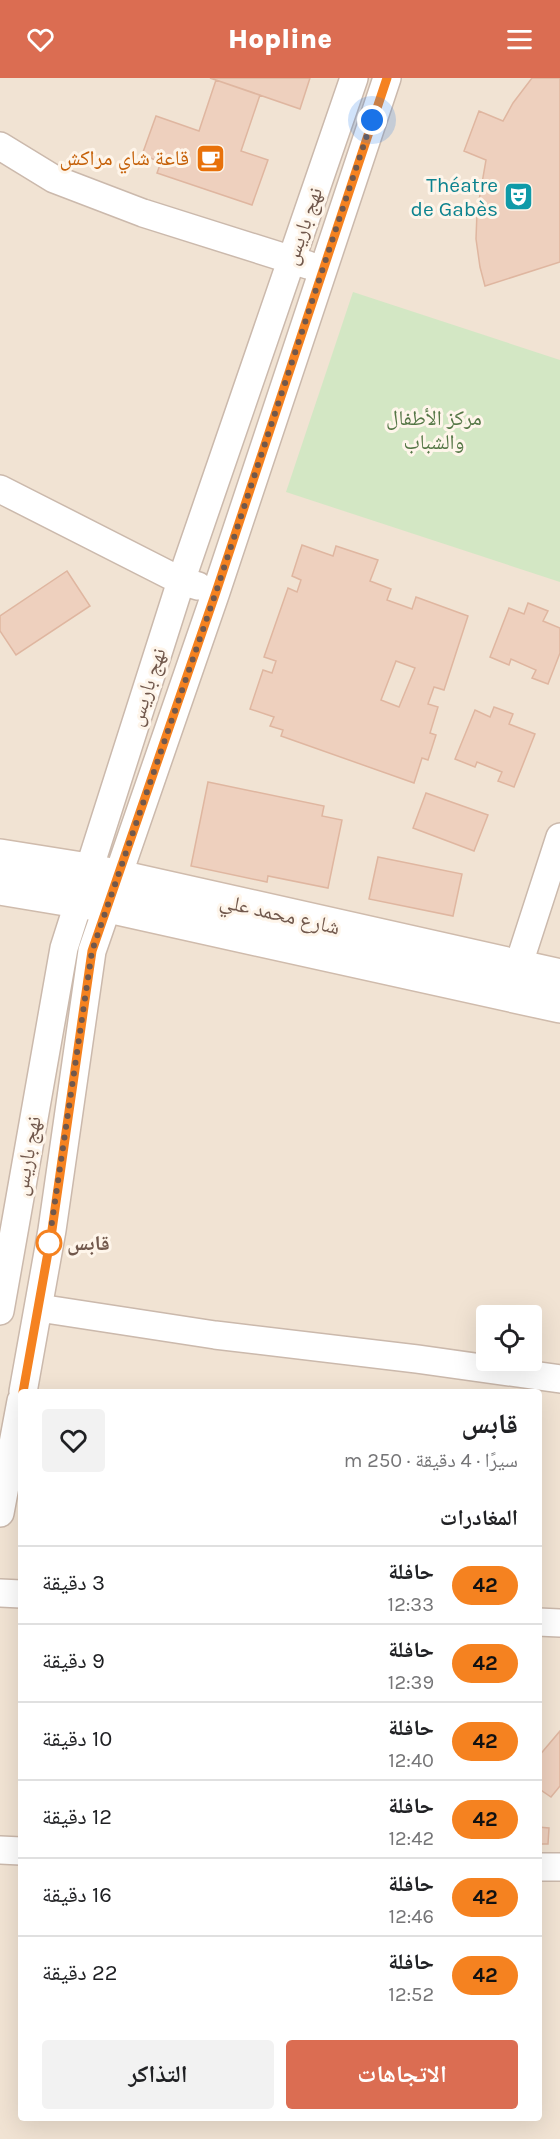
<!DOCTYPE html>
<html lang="ar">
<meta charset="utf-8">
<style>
:root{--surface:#fff;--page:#f2f2f2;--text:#202124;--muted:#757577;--line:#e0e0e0;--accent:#db6d52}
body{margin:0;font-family:Karla,"Noto Naskh Arabic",sans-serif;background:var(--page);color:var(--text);direction:rtl;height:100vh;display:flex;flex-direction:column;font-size:22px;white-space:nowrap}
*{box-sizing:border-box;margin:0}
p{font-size:20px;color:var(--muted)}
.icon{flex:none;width:33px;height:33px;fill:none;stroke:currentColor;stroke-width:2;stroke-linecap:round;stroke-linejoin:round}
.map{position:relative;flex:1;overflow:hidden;direction:ltr}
.drawer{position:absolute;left:18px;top:1311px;width:524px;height:732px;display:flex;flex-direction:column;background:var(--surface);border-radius:6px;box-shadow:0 6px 24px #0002;direction:rtl}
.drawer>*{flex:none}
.badge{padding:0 12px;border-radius:20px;font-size:21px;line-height:39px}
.tools{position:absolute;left:476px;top:1227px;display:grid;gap:12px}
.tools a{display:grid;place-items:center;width:66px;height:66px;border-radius:6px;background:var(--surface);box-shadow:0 6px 24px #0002;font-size:30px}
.you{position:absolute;width:30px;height:30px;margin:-15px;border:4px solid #fff;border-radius:50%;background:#1a73e8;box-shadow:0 0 0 9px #1a73e833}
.map>.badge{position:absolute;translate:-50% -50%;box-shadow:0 0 0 3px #fff}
h2{padding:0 24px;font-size:22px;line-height:54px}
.round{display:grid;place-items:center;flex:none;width:63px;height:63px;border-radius:6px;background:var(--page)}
.head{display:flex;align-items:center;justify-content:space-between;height:102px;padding:0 24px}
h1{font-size:28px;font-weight:800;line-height:45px}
.primary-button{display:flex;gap:12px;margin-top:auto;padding:12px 24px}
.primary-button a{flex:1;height:69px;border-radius:6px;background:var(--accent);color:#fff;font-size:24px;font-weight:800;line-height:69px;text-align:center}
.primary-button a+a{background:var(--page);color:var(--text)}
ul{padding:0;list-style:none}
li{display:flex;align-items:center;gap:18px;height:78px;padding:0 24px;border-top:2px solid var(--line)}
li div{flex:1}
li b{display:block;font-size:22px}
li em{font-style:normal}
li .badge{min-width:66px;font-weight:700;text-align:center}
header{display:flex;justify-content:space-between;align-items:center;height:78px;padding:0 24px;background:var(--accent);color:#fff;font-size:27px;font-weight:800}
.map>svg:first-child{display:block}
.residential{fill:#f1e3d3;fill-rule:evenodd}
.green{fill:#d3e7c4}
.building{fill:#eed0be;stroke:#dfb6a0;stroke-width:1.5;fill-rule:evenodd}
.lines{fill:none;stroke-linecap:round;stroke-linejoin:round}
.street-casing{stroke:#cbb9ac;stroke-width:30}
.secondary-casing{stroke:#cfbbac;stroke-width:36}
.street{stroke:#fff;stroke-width:27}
.secondary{stroke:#fff;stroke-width:33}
.line-casing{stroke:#fff;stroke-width:14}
.line{stroke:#f58220;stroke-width:9}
.walk{stroke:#71584c;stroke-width:6;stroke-dasharray:0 10.8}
.stop-dot{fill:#fff;stroke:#f58220;stroke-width:3}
.labels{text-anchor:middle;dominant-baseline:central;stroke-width:6;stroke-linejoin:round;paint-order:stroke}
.food-label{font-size:21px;fill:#c56008;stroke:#fef5ea;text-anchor:end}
.culture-label{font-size:21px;fill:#0d838f;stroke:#fef5ea;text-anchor:end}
.street-label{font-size:21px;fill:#71584c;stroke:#fef5ea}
.park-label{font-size:21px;fill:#547645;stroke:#fef5ea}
.stop-label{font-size:21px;font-weight:bold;fill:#71584c;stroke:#fef5ea;text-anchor:start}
</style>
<header><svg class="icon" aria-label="menu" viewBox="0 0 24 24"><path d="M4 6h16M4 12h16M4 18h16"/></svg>Hopline<svg class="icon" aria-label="heart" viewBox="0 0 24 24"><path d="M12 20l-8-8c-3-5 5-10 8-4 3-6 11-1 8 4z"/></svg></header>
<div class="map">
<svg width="560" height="2061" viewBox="0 0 560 2061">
<rect width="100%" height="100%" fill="#faf1e4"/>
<path class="residential" d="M0 0H560V2061H0ZM486 1238H531V1282H486ZM21 1314H538V2040H21Z"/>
<path class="green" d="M353 214 560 282V504L286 414Z"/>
<path class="building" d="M210 0H310L300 31Z
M532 0H560V184L485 208 480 189 476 161 477 134 486 82 464 73 479 33 503 43 513 25Z
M216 2 260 17 241 73 268 82 252 127 157 95 161 84 142 77 156 38 199 53Z
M302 467 333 478 336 468 378 482 370 503 391 511 387 522 412 531 416 519 468 538 444 612 434 609 428 626 438 629 430 655 436 657 428 682 422 680 414 705 281 658 283 652 270 648 274 639 250 631 263 592 272 595 276 583 264 579 288 510 297 514 301 502 292 498ZM396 583 415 590 399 629 381 622Z
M67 493 90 528 16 577 0 553V538Z
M528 525 548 533 543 543 560 550V575L548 606 532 600 536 592 511 581 509 587 490 579 509 530 524 536Z
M494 629 513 636 509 646 535 656 514 709 498 703 502 694 477 684 475 689 455 681 475 632 490 639Z
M208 704 324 728 322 738 342 742 328 810 268 798 267 804 191 788Z
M426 715 488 737 474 773 413 750Z
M378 779 462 796 453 838 369 821Z
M560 1653V1708L551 1719 538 1710V1679Z
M538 1749 549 1750 548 1766H538Z"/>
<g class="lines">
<defs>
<path id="street" d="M0 68 54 101 143 135 308 187
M0 411 181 503 198 508
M512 907 560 759
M39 1230 215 1257 417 1281 560 1301
M0 1233 64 870 181 503 354 0
M23 1314 52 1152 92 873 216 514 387 0
M0 1435 21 1323
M0 1515 21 1516
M538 1544 560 1545
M0 1772 21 1773
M538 1789H560"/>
<path id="secondary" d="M0 778 88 792 560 898
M0 810 108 828 560 928"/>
</defs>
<use href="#street" class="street-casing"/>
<use href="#secondary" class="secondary-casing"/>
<use href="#street" class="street"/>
<use href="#secondary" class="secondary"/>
</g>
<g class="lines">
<defs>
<path id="line" d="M23 1314 52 1152 92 873 216 514 387 0"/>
</defs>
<use href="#line" class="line-casing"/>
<use href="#line" class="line"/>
<path class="walk" d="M49 1165 48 1171 92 873 216 514 372 42"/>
</g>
<defs>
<symbol id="cafe-square" viewBox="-11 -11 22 22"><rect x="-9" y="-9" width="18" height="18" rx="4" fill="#e8710a" stroke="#fef5ea"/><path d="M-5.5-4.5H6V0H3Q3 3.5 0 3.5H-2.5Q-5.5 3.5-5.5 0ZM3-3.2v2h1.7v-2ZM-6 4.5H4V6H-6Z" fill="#fff"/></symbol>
<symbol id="theatre-square" viewBox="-11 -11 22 22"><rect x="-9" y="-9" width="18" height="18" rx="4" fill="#0f9aa8" stroke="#fef5ea"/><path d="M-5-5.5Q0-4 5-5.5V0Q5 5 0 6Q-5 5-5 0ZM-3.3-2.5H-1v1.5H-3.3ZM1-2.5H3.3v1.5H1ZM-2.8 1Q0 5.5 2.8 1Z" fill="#fff"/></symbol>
</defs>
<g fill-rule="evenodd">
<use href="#cafe-square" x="194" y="64" width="33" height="33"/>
<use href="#theatre-square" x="502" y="102" width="33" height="33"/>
</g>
<circle class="stop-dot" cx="49" cy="1165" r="12"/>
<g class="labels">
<g class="food-label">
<text x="189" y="80">قاعة شاي مراكش</text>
</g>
<g class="culture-label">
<text x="498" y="107">Théatre<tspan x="498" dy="24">de Gabès</tspan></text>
</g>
<g class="street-label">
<text transform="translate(303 148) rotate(-71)">نهج باريس</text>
<text transform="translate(147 609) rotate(-72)">نهج باريس</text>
<text transform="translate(280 836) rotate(13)">شارع محمد علي</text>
<text transform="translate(27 1078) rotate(-80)">نهج باريس</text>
</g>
<g class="park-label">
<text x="434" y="340">مركز الأطفال<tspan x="434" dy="24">والشباب</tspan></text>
</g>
<g class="stop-label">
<text x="67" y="1165">قابس</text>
</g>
</g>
</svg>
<div class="tools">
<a><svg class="icon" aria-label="locate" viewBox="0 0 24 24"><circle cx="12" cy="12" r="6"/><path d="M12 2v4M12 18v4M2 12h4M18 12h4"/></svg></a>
</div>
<div class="you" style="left:372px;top:42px"></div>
<section class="drawer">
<div class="head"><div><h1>قابس</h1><p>سيرًا · 4 دقيقة · 250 m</p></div><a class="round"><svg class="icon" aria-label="heart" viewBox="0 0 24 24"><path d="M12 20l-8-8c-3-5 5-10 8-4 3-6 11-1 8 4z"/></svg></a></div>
<h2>المغادرات</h2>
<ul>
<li><span class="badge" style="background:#f58220;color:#111">42</span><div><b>حافلة</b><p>12:33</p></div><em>3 دقيقة</em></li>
<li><span class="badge" style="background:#f58220;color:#111">42</span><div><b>حافلة</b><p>12:39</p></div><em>9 دقيقة</em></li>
<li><span class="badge" style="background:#f58220;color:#111">42</span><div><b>حافلة</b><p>12:40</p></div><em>10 دقيقة</em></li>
<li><span class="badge" style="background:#f58220;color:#111">42</span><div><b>حافلة</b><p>12:42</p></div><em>12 دقيقة</em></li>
<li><span class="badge" style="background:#f58220;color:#111">42</span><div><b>حافلة</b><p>12:46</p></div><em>16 دقيقة</em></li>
<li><span class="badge" style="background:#f58220;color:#111">42</span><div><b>حافلة</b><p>12:52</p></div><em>22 دقيقة</em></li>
</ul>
<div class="primary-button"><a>الاتجاهات</a><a>التذاكر</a></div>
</section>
</div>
